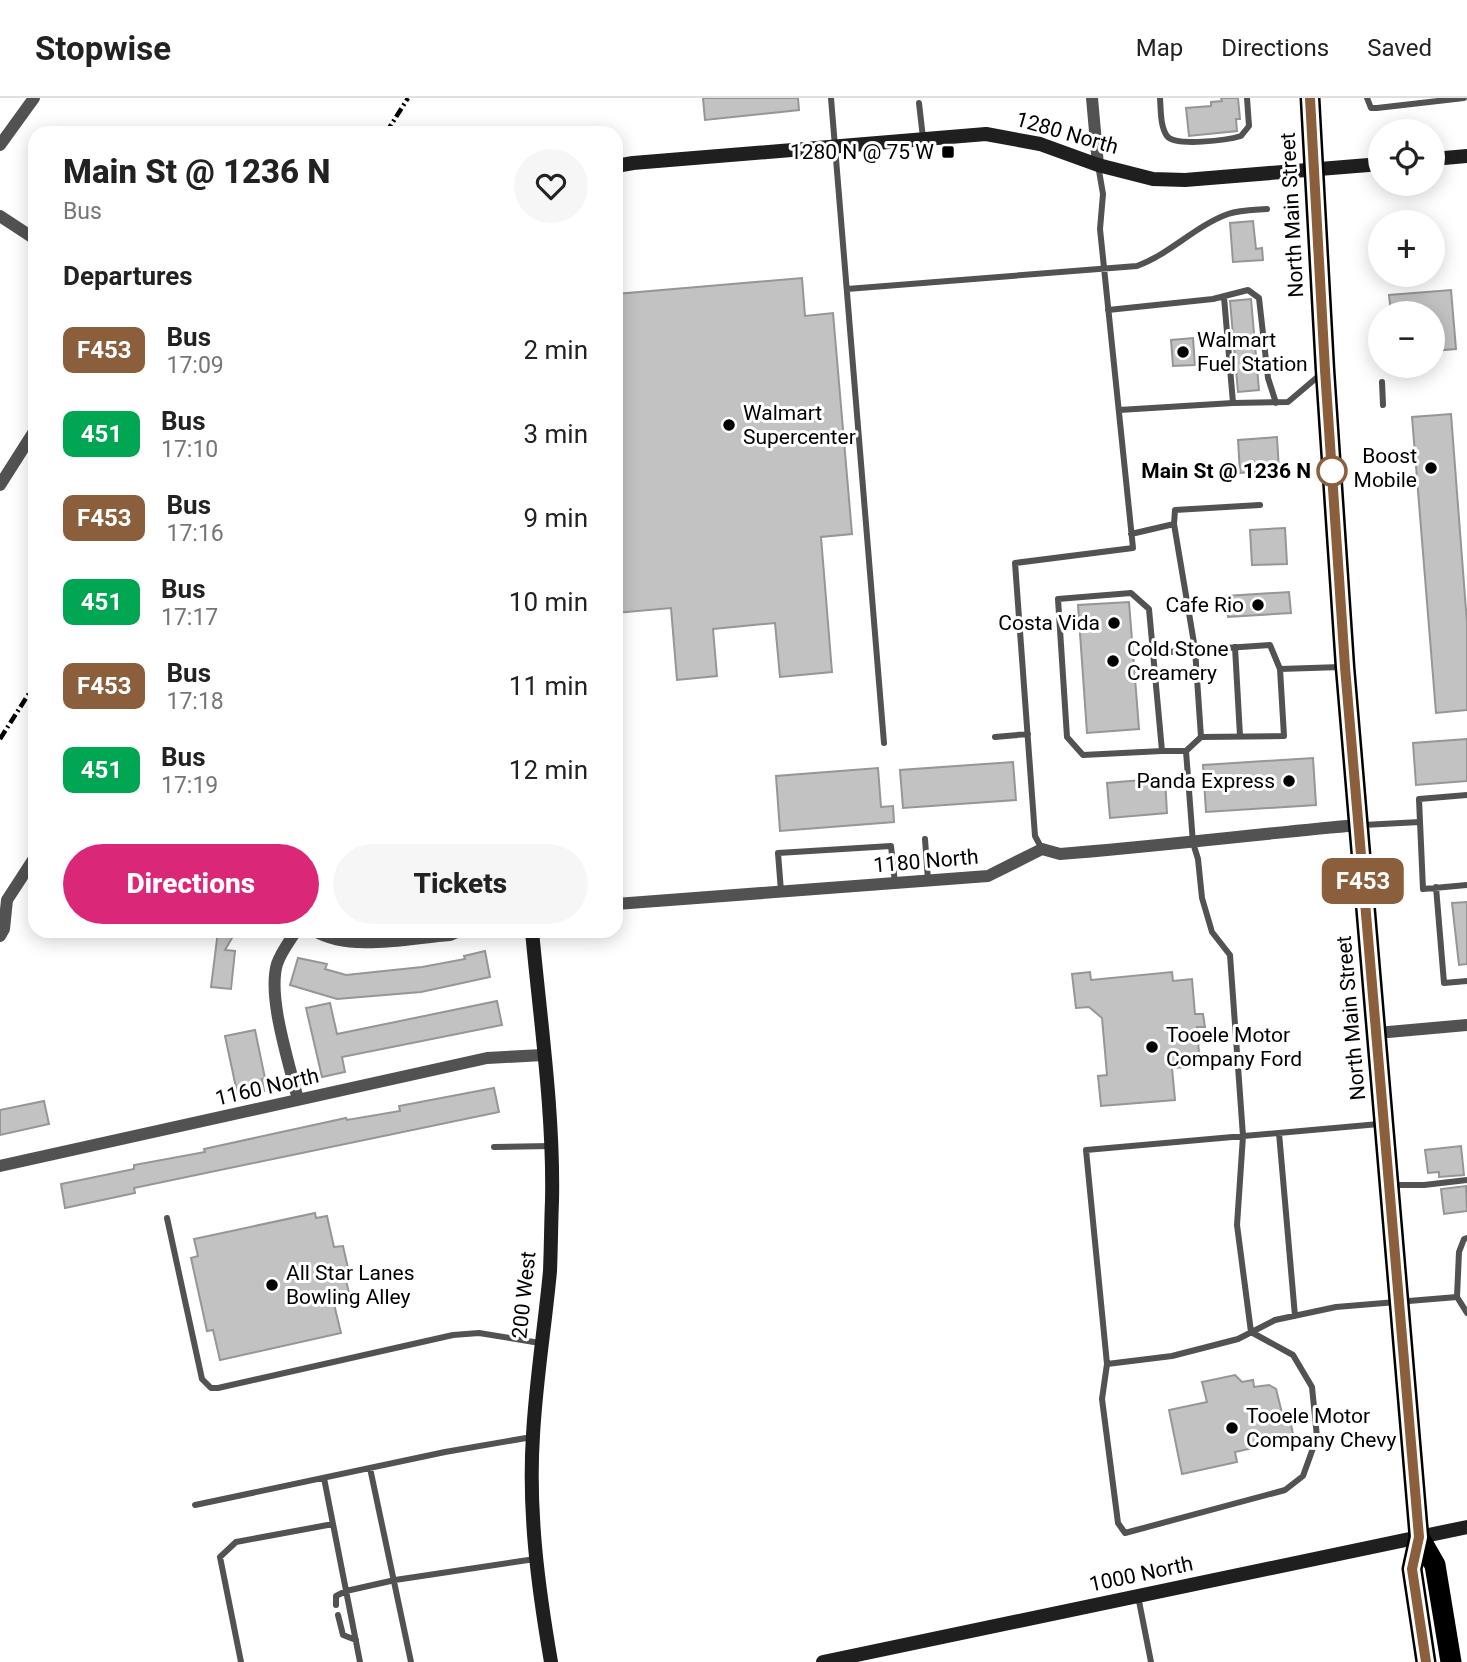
<!DOCTYPE html>
<meta charset="utf-8">
<style>
:root{--surface:#fff;--page:#f6f6f6;--text:#222;--muted:#767676;--line:#e0e0e0;--accent:#db2777}
body{margin:0;font-family:Roboto,sans-serif;background:var(--page);color:var(--text);height:100vh;display:flex;flex-direction:column;font-size:26px;white-space:nowrap}
*{box-sizing:border-box;margin:0}
p{font-size:23px;color:var(--muted)}
.icon{flex:none;width:38px;height:38px;fill:none;stroke:currentColor;stroke-width:2;stroke-linecap:round;stroke-linejoin:round}
.map{position:relative;flex:1;overflow:hidden}
.side{position:absolute;left:28px;top:28px;width:595px;height:812px;display:flex;flex-direction:column;background:var(--surface);border-radius:21px;box-shadow:0 4px 18px #0003}
.side>*{flex:none}
.badge{padding:0 14px;border-radius:10px;font-size:24px;line-height:46px}
.buttons{position:absolute;left:1368px;top:21px;display:grid;gap:14px}
.buttons a{display:grid;place-items:center;width:77px;height:77px;border-radius:50%;background:var(--surface);box-shadow:0 4px 18px #0003;font-size:35px}
.map>.badge{position:absolute;translate:-50% -50%;box-shadow:0 0 0 4px #fff}
h2{padding:0 35px;font-size:26px;line-height:63px}
.round{display:grid;place-items:center;flex:none;width:74px;height:74px;border-radius:37px;background:var(--page)}
.head{display:flex;align-items:center;justify-content:space-between;height:119px;padding:0 35px}
h1{font-size:33px;font-weight:800;line-height:52px}
.action{display:flex;gap:14px;margin-top:auto;padding:14px 35px}
.action a{flex:1;height:80px;border-radius:42px;background:var(--accent);color:#fff;font-size:28px;font-weight:800;line-height:80px;text-align:center}
.action a+a{background:var(--page);color:var(--text)}
ul{padding:0;list-style:none}
li{display:flex;align-items:center;gap:21px;height:84px;padding:0 35px}
li div{flex:1}
li b{display:block;font-size:26px}
li em{font-style:normal}
li .badge{min-width:77px;font-weight:700;text-align:center}
header{display:flex;align-items:center;gap:42px;box-sizing:border-box;height:98px;padding:0 35px;background:var(--surface);border-bottom:2px solid var(--line)}
header strong{font-size:33px}
nav{display:flex;gap:38px;margin-inline-start:auto;font-size:24px}
.map>svg:first-child{display:block}
.building{fill:#c2c2c2;stroke:#969696;stroke-width:2}
.lines{fill:none;stroke-linecap:round;stroke-linejoin:round}
.lane{stroke:#525252;stroke-width:6}
.street{stroke:#525252;stroke-width:12}
.secondary{stroke:#1f1f1f;stroke-width:14}
.highway{stroke:#000;stroke-width:21}
.rail{stroke:#000;stroke-width:4.5;stroke-dasharray:10 3.5 2 3.5;stroke-linecap:butt}
.line-casing{stroke:#fff;stroke-width:16}
.line{stroke:#8b5e3c;stroke-width:10}
.poi-dot{fill:#000;stroke:#fff;stroke-width:2.5}
.stop-dot{fill:#fff;stroke:#8b5e3c;stroke-width:3.5}
.labels{text-anchor:middle;dominant-baseline:central;stroke-width:6;stroke-linejoin:round;paint-order:stroke}
.street-label{font-size:21px;fill:#000;stroke:#fff}
.poi-label{font-size:21px;fill:#000;stroke:#fff;text-anchor:start}
.stop-label{font-size:21px;font-weight:bold;fill:#000;stroke:#fff;text-anchor:end}
</style>
<header>
<strong>Stopwise</strong>
<nav><a>Map</a><a>Directions</a><a>Saved</a></nav>
</header>
<div class="map">
<svg width="1467" height="1564" viewBox="0 0 1467 1564">
<rect width="100%" height="100%" fill="#fff"/>
<path class="building" d="M703 0H798L799 12 705 22Z
M1221 0H1238L1240 21H1236L1237 33 1189 38 1186 10 1211 8V4L1222 3Z
M1253 123 1256 151 1262 150 1263 162 1233 164 1230 125Z
M802 180 805 218 833 215 852 436 821 439 832 574 780 579 775 525 713 531 717 578 677 582 671 510 616 515V196Z
M1451 192 1456 251 1433 253V215H1391L1389 197Z
M1251 201 1259 292 1238 294 1230 203Z
M1193 240 1195 267 1173 268 1171 242Z
M1451 316 1467 525V612L1436 615 1412 319Z
M1277 339 1279 372 1240 375 1238 342Z
M1285 430 1287 466 1252 467 1250 432Z
M1289 494 1291 515 1228 519 1226 498Z
M1129 504 1139 631 1087 635 1078 507Z
M1467 641V683L1416 687 1413 645Z
M1313 660 1316 707 1206 714 1203 667Z
M1013 664 1016 702 903 710 900 672Z
M878 670 881 709 893 708 894 724 780 733 776 678Z
M1165 680 1167 715 1110 720 1107 685Z
M1467 804V866L1459 867 1452 805Z
M218 833H236L225 852 235 853 231 891 211 889Z
M485 853 490 879 421 894 337 901 290 887 298 860 327 866 325 871 346 877 422 869 465 861 464 858Z
M1090 874 1091 882 1172 874 1173 883 1192 881 1195 916H1203L1205 929H1197L1200 968 1172 970 1175 1002 1101 1008 1098 978 1107 977 1102 920 1089 909 1076 910 1072 876Z
M497 903 502 927 342 959 345 974 322 979 306 910 330 905 337 936Z
M255 932 265 980 262 981 264 993 238 999 225 938Z
M494 990 499 1014 134 1090 135 1095 65 1110 61 1086 134 1071V1067L205 1054 204 1051 277 1035 346 1020 347 1022 400 1013 399 1008Z
M44 1003 49 1026 0 1037V1012Z
M1461 1048 1464 1077 1439 1079V1074L1428 1075 1425 1052Z
M1466 1088 1467 1113 1444 1116 1441 1091Z
M315 1115 316 1120 327 1118 334 1149 343 1148 348 1170 343 1171 351 1202 334 1206 341 1235 220 1262 213 1232 207 1233 191 1160 198 1158 194 1141Z
M1235 1277 1242 1284 1253 1282 1254 1289 1269 1287 1276 1291 1283 1319 1289 1317 1294 1341 1235 1354 1237 1364 1182 1376 1169 1312 1207 1304 1202 1284Z"/>
<g class="lines">
<path class="lane" d="M831 0 884 645
M1160 0C1161 12 1160 28 1167 38 1175 49 1228 42 1241 38L1249 28 1247 0
M1367 0 1371 10H1377L1464 0
M919 5 923 40
M847 191 1137 168C1170 156 1195 128 1228 116 1240 112 1254 112 1267 111
M1224 199 1233 305
M1108 212 1213 201 1248 192 1259 200 1268 280 1276 305
M1382 284 1383 307
M1119 312 1233 305 1288 304 1321 276
M1131 436 1174 426 1175 412 1260 407
M1235 549 1240 638
M1153 555 1270 547 1280 571 1341 569
M995 639 1028 636
M1201 639 1284 638 1280 571
M1162 653 1083 657 1067 639 1058 501 1131 495 1149 511 1162 653H1186L1201 639 1195 551 1174 426
M1420 724 1419 701 1467 697
M1363 727 1420 724 1423 791 1467 787
M925 741 928 782
M1042 751 1035 738 1015 465 1133 450 1100 131 1103 96 1098 67
M1436 789 1444 885 1467 883
M781 793 778 755 891 748 895 785
M1379 1026 1086 1052 1107 1266 1172 1258 1238 1241 1275 1222 1336 1209 1457 1199 1467 1215
M1279 1035 1295 1218
M494 1049 551 1048
M1392 1087H1424L1467 1082
M167 1120 202 1281 211 1290H218L453 1237 479 1235 540 1245
M1457 1199 1459 1154 1464 1141 1467 1140
M1107 1266 1102 1301 1118 1425 1125 1435 1285 1392 1303 1378 1317 1339 1312 1289 1293 1257 1251 1234 1237 1127 1243 1038 1230 857 1212 834 1202 800 1198 761 1193 745 1186 653
M370 1370 411 1564
M324 1380 360 1564
M195 1407 445 1354 532 1339
M1138 1498 1151 1564
M336 1507V1498L346 1493 395 1482 535 1461
M338 1517 343 1537 356 1542
M241 1564 220 1459 236 1444 333 1426"/>
<path class="street" d="M1092 0 1098 67
M0 47 34 0
M0 118 35 141
M0 387 35 332
M616 806 988 778 1042 751 1060 756C1159 748 1258 736 1358 727
M296 833C289 844 281 854 277 866 267 900 290 967 298 1002
M315 833C351 854 409 840 450 837L459 833
M0 838 4 831 7 802 35 759
M1377 935 1467 927
M0 1068 487 960 543 957"/>
<path class="secondary" d="M1433 61 1467 58
M616 68 633 65 986 36 1040 46 1098 67 1153 81 1185 82 1381 66
M532 833C540 920 554 1016 552 1103 551 1126 551 1150 550 1173 545 1227 536 1282 533 1337 528 1413 538 1489 551 1564
M823 1564 1467 1429"/>
<path class="highway" d="M1310 0 1325 272 1345 569 1419 1439 1412 1471 1426 1564
M1419 1439 1435 1467 1451 1564"/>
<path class="rail" d="M386 35 408 0
M0 641 35 586"/>
</g>
<g class="lines">
<defs>
<path id="line" d="M1310 0 1325 272 1345 569 1419 1439 1412 1471 1426 1564"/>
</defs>
<use href="#line" class="line-casing"/>
<use href="#line" class="line"/>
</g>
<g class="poi-dot">
<rect x="941" y="47" width="14" height="14" rx="3.5"/>
<circle cx="1183" cy="254" r="7"/>
<circle cx="729" cy="327" r="7"/>
<circle cx="1431" cy="370" r="7"/>
<circle cx="1258" cy="507" r="7"/>
<circle cx="1114" cy="525" r="7"/>
<circle cx="1113" cy="563" r="7"/>
<circle cx="1289" cy="683" r="7"/>
<circle cx="1152" cy="949" r="7"/>
<circle cx="272" cy="1187" r="7"/>
<circle cx="1232" cy="1330" r="7"/>
</g>
<circle class="stop-dot" cx="1332" cy="373" r="14"/>
<g class="labels">
<g class="street-label">
<text transform="translate(1067 35) rotate(16)">1280 North</text>
<text transform="translate(1292 117) rotate(-93)">North Main Street</text>
<text transform="translate(926 763) rotate(-5)">1180 North</text>
<text transform="translate(1351 920) rotate(-95)">North Main Street</text>
<text transform="translate(267 989) rotate(-13)">1160 North</text>
<text transform="translate(524 1197) rotate(-84)">200 West</text>
<text transform="translate(1141 1476) rotate(-12)">1000 North</text>
</g>
<g class="poi-label">
<text x="934" y="54" text-anchor="end">1280 N @ 75 W</text>
<text x="1197" y="242">Walmart<tspan x="1197" dy="24">Fuel Station</tspan></text>
<text x="743" y="315">Walmart<tspan x="743" dy="24">Supercenter</tspan></text>
<text x="1417" y="358" text-anchor="end">Boost<tspan x="1417" dy="24">Mobile</tspan></text>
<text x="1244" y="507" text-anchor="end">Cafe Rio</text>
<text x="1100" y="525" text-anchor="end">Costa Vida</text>
<text x="1127" y="551">Cold Stone<tspan x="1127" dy="24">Creamery</tspan></text>
<text x="1275" y="683" text-anchor="end">Panda Express</text>
<text x="1166" y="937">Tooele Motor<tspan x="1166" dy="24">Company Ford</tspan></text>
<text x="286" y="1175">All Star Lanes<tspan x="286" dy="24">Bowling Alley</tspan></text>
<text x="1246" y="1318">Tooele Motor<tspan x="1246" dy="24">Company Chevy</tspan></text>
</g>
<g class="stop-label">
<text x="1311" y="373">Main St @ 1236 N</text>
</g>
</g>
</svg>
<div class="buttons">
<a><svg class="icon" aria-label="locate" viewBox="0 0 24 24"><circle cx="12" cy="12" r="6"/><path d="M12 2v4M12 18v4M2 12h4M18 12h4"/></svg></a>
<a>+</a>
<a>−</a>
</div>
<b class="badge" style="left:1363px;top:783px;background:#8b5e3c;color:#fff">F453</b>
<section class="side">
<div class="head"><div><h1>Main St @ 1236 N</h1><p>Bus</p></div><a class="round"><svg class="icon" aria-label="heart" viewBox="0 0 24 24"><path d="M12 20l-8-8c-3-5 5-10 8-4 3-6 11-1 8 4z"/></svg></a></div>
<h2>Departures</h2>
<ul>
<li><span class="badge" style="background:#8b5e3c;color:#fff">F453</span><div><b>Bus</b><p>17:09</p></div><em>2 min</em></li>
<li><span class="badge" style="background:#00a651;color:#fff">451</span><div><b>Bus</b><p>17:10</p></div><em>3 min</em></li>
<li><span class="badge" style="background:#8b5e3c;color:#fff">F453</span><div><b>Bus</b><p>17:16</p></div><em>9 min</em></li>
<li><span class="badge" style="background:#00a651;color:#fff">451</span><div><b>Bus</b><p>17:17</p></div><em>10 min</em></li>
<li><span class="badge" style="background:#8b5e3c;color:#fff">F453</span><div><b>Bus</b><p>17:18</p></div><em>11 min</em></li>
<li><span class="badge" style="background:#00a651;color:#fff">451</span><div><b>Bus</b><p>17:19</p></div><em>12 min</em></li>
</ul>
<div class="action"><a>Directions</a><a>Tickets</a></div>
</section>
</div>
